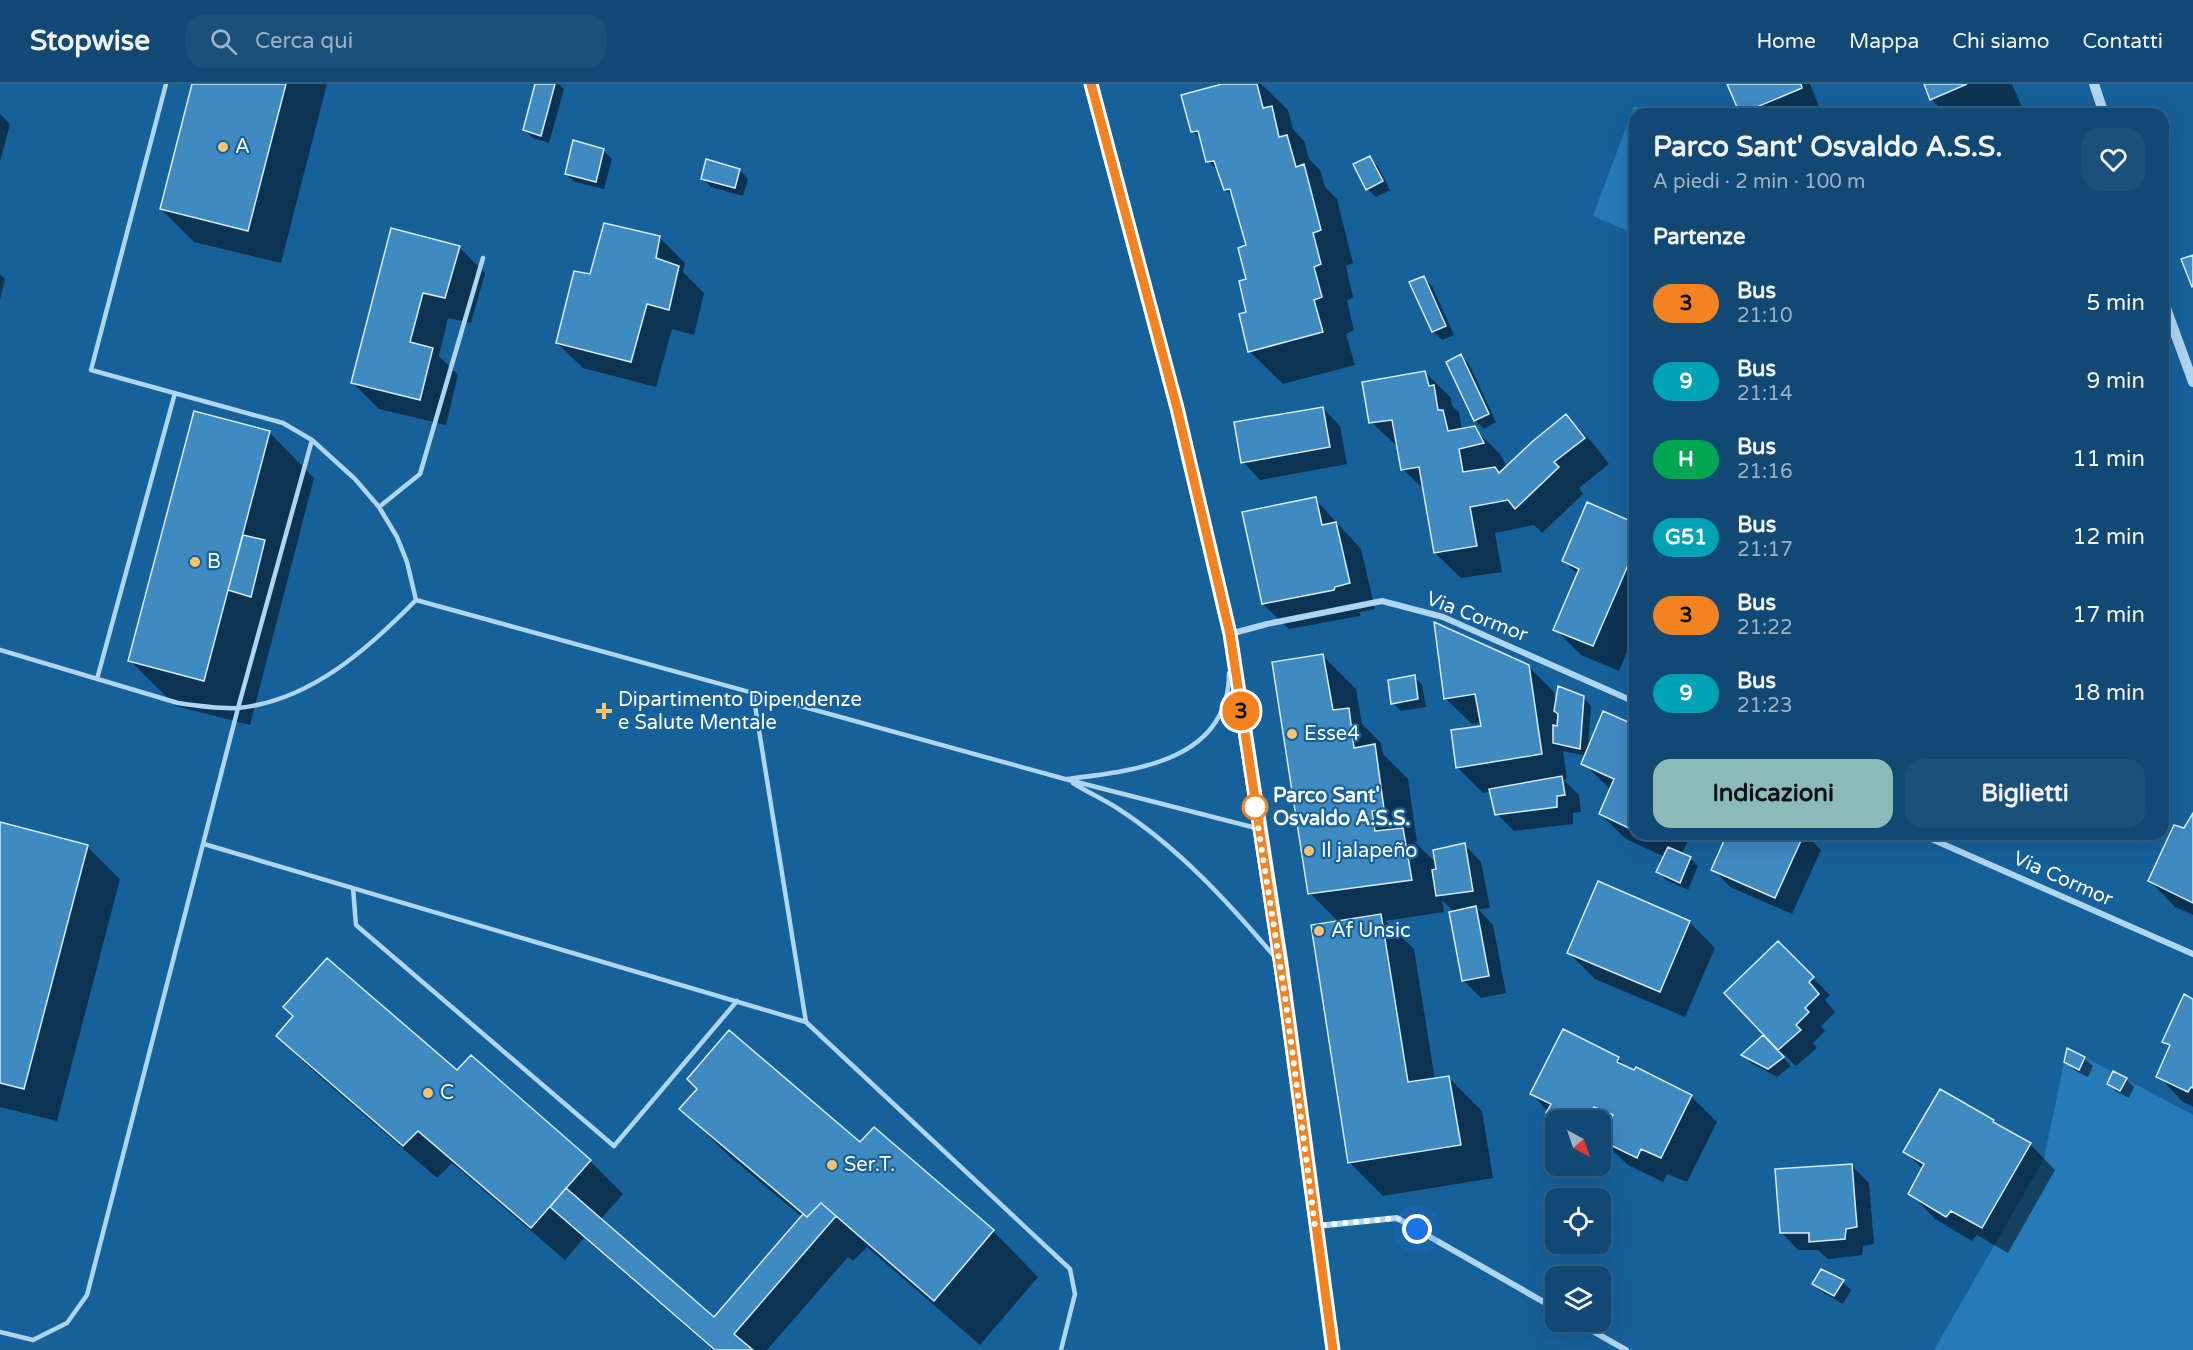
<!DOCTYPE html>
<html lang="it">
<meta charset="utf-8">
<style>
:root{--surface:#114974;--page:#1a5079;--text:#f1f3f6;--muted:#9cb2c5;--line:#306186;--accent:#8bbbb9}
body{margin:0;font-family:"Varela Round",sans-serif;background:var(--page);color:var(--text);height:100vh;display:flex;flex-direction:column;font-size:22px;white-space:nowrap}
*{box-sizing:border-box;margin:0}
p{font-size:20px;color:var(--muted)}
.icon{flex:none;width:33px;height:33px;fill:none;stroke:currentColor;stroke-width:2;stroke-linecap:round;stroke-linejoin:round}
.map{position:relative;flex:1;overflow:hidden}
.panel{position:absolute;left:1629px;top:24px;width:540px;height:732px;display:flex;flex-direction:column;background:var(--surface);border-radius:18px;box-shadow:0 6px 24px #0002,0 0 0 2px var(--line)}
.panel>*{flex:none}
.badge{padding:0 12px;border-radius:20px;font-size:21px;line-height:39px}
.needle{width:39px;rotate:140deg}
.tools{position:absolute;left:1545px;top:1026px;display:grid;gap:12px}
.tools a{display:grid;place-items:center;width:66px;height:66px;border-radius:12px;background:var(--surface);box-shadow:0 6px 24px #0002,0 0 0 2px var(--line);font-size:30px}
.you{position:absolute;width:30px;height:30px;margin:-15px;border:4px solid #fff;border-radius:50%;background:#1a73e8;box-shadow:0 0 0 9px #1a73e833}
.map>.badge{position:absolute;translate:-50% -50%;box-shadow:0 0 0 3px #fff}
h2{padding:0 24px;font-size:22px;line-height:54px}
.round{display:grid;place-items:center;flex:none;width:63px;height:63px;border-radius:18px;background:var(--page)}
.head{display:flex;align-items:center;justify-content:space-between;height:102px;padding:0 24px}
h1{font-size:28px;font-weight:800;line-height:45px}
.primary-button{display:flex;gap:12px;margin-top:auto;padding:12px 24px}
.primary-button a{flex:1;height:69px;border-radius:18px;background:var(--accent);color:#111;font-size:24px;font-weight:800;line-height:69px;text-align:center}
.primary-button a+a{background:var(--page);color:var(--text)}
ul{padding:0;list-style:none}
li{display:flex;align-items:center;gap:18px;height:78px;padding:0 24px}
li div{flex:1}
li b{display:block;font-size:22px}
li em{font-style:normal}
li .badge{min-width:66px;font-weight:700;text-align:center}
header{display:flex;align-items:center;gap:36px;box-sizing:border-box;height:84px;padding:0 30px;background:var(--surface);border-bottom:2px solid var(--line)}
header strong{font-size:28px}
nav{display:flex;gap:33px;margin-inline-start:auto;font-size:21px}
.search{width:420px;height:54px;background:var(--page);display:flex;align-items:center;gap:15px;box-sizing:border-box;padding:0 21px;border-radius:18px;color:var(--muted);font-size:22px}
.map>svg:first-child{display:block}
.green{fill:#277ab8}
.shadow{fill:#0007}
.building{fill:#408ac2;stroke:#d5ecfc;stroke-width:1.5}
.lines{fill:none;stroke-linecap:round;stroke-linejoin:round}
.service{stroke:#aed5f2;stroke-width:4.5}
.minor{stroke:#aed5f2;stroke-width:6}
.tertiary{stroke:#aed5f2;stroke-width:10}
.primary{stroke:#f9fcff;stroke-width:15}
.line-casing{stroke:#fff;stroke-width:14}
.line{stroke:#f58220;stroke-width:9}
.walk{stroke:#fff;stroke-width:6;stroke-dasharray:0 10.8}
.poi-dot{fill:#ffc36f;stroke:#17619b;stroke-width:2}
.stop-dot{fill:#fff;stroke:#f58220;stroke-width:3}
.labels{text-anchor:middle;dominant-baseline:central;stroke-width:4.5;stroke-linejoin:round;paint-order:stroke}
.poi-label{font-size:20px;fill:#fff;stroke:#17619b;text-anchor:start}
.street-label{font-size:20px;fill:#fff;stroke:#17619b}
.stop-label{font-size:20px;font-weight:bold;fill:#fff;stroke:#17619b;text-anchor:start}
</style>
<header>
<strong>Stopwise</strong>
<div class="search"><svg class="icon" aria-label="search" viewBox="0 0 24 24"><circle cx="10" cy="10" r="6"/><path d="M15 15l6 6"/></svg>Cerca qui</div>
<nav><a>Home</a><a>Mappa</a><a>Chi siamo</a><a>Contatti</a></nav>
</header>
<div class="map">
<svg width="2193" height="1266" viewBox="0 0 2193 1266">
<rect width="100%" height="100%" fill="#17619b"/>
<path class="green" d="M1634 22 1658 30H1635V150L1593 132Z
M2067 964 2193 1031V1266H1934L2044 1075Z"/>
<path class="shadow" d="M193 0H327L281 179 194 158 161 125Z
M537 0H559L564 5 549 59 533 54 524 46Z
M1228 0H1261L1288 26 1293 45 1304 57 1309 75 1320 86 1325 103 1337 115 1353 179 1346 182 1353 213 1347 217 1354 246 1346 250 1355 281 1283 300 1249 267 1248 162 1235 115 1225 105 1220 89 1208 77 1202 57 1193 47Z
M1729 0H1810L1819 22 1799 30H1742Z
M1925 0H2012L2022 23 2007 30H1946L1932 16Z
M0 30 10 40 0 78Z
M604 67 612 75 604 105 575 98 566 90Z
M1370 74 1378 82 1390 106 1376 113 1367 105Z
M740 86 748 95 743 112 711 103 702 94Z
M392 146 459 163 485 189 471 239 448 234 439 272 458 291 446 341 379 325 353 299Z
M659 153 685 179 683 188 704 209 694 251 672 245 656 303 583 284 557 259 591 192Z
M0 190 5 195 0 215Z
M1423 194 1432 202 1454 251 1442 256 1434 248 1411 198Z
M1461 271 1469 280 1496 338 1484 345 1476 337 1447 278Z
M1425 288 1451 314 1452 322 1459 328 1462 346 1474 344 1500 370 1507 383 1566 332 1592 358 1609 380 1579 404 1583 410 1542 449 1534 441 1495 449 1502 488 1461 494 1435 469 1425 407 1403 385 1398 363 1371 338Z
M1323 324 1340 342 1347 380 1260 396 1243 378Z
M269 348 314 394 250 641 176 622 130 577Z
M1315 415 1361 465 1375 525 1360 528V532L1289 545 1263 520 1244 429Z
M1635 441V549L1619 587 1581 571 1555 545 1578 491 1563 476Z
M1436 541 1528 582 1554 608 1556 621 1583 613 1591 622 1588 665 1635 642V750H1691L1682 770 1690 774 1698 782 1688 806 1666 796 1658 787 1665 773 1626 755 1600 730 1611 706 1583 679 1586 672 1563 667 1567 695 1564 696 1579 711 1581 728 1573 729V740L1514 747 1497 730 1491 707 1483 709 1457 683 1482 643V639L1472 640 1446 615Z
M1323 572 1356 605 1362 640 1381 659 1383 670 1408 695 1417 758H1415L1437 780 1464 760 1481 778 1490 824 1478 825 1493 841 1506 909 1481 914 1463 896 1454 828 1442 816 1444 828 1385 837 1414 865 1435 996 1448 993 1482 1027 1493 1094 1383 1112 1350 1079 1339 838 1310 809Z
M1414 593 1422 601 1426 623 1401 627 1393 619Z
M2193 732V831L2175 823 2150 797Z
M0 740 87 762 120 795 57 1037 0 1023Z
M1711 750H1805L1821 766 1792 830 1730 803 1713 785 1726 757Z
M2028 750H2042L2040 755Z
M1689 838 1715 864 1685 933 1595 895 1569 869Z
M1778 859 1830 911 1825 916 1835 928 1821 942 1825 947 1813 959 1817 964 1796 982 1777 964 1775 965 1791 982 1777 993 1751 979 1743 971 1765 951Z
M2193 916V1023L2183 1018 2158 992 2170 964 2163 958Z
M278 952 457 988 590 1077 623 1110 600 1136 714 1235 802 1133 727 1070 681 1025 860 1061 874 1045 993 1147 1038 1193 980 1261 867 1163 853 1177 848 1173 767 1266H713L584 1154 565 1176 452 1079 437 1094 311 985Z
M2084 974 2093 982 2088 993 2074 986 2066 978Z
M1618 975 1629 985 1691 1012 1717 1038 1687 1098 1667 1090 1663 1098 1628 1081 1610 1064 1607 1071 1600 1068V1036L1556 1037 1532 1010Z
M2126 995 2134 1003 2129 1014 2117 1008 2109 1000Z
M1993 1037 1999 1043 2030 1060 2055 1086 2008 1169 1977 1151 1972 1157 1935 1135 1910 1109 1923 1085 1905 1068Z
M1852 1082 1869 1099 1874 1160 1863 1162 1862 1171 1828 1175 1818 1166H1798L1781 1148Z
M1843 1198 1851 1206 1843 1220 1822 1208 1813 1200Z"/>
<path class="building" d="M192 0H286L248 147 160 125Z
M535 0H555L541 52 523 46Z
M1222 0H1257L1263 24 1272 22 1279 53 1287 51 1296 83 1304 80 1321 146 1313 149 1321 180 1314 183 1322 213 1314 216 1323 248 1248 268 1239 230 1246 228 1239 197 1246 195 1238 164 1246 161 1230 105 1224 106 1214 77 1206 78 1198 47 1191 48 1181 11Z
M1727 0H1801L1802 4 1740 30Z
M1924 0H1967L1930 16Z
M573 56 604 65 596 98 565 90Z
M1370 72 1383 97 1366 106 1353 80Z
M706 75 740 85 735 104 701 95Z
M604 139 660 152 656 174 679 182 669 226 647 220 631 278 556 259 574 187 590 190Z
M391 144 460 162 445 214 423 209 410 258 433 264 420 316 351 299Z
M2193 171V202L2192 203 2181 175Z
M1424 192 1446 242 1432 248 1409 198Z
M1461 270 1489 330 1474 337 1446 278Z
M1425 287 1429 302 1434 301 1438 326H1443L1448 347 1475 342 1484 359 1459 365 1463 388 1495 383 1499 389 1533 357 1566 330 1585 354 1554 378 1559 383 1515 425 1508 416 1470 423 1477 462 1434 469 1419 383 1401 386 1392 336 1369 339 1362 298Z
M1323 323 1330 363 1241 379 1234 338Z
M194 327 270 347 204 597 128 577Z
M1316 413 1322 441 1336 438 1350 499 1335 503 1334 506 1262 520 1242 428Z
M1587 418 1635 439V465L1593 562 1553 546 1579 485 1562 477Z
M243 451 265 456 251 513 228 506Z
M1434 538 1529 581 1542 670 1456 684 1451 646 1481 642 1475 610 1444 615Z
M1323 570 1333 626 1349 624 1354 664 1375 660 1384 725 1372 727 1375 747 1403 744 1412 796 1308 810 1272 578Z
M1415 591 1418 615 1391 620 1388 596Z
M1558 602 1584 612 1580 665 1553 659V641L1557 642 1558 630 1554 627Z
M1603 627 1635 641V747L1599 730 1614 695 1581 680Z
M1562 692 1565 711 1557 712V723L1495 731 1489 705Z
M2193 729V819L2148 797 2174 741 2184 744Z
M0 738 88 761 24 1005 0 999Z
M1727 750H1804L1775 814 1711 786Z
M1465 759 1473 807 1436 812 1432 786 1436 785 1433 766Z
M1668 763 1691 773 1680 799 1656 788Z
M1598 797 1690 837 1660 908 1567 869Z
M1476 822 1489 892 1462 897 1449 828Z
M1381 830 1408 998 1449 992 1461 1061 1348 1079 1311 841Z
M1778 857 1814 893 1809 898 1819 910 1805 924 1809 928 1796 941 1801 946 1778 966 1724 909Z
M327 874 457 986 471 971 591 1076 531 1144 418 1047 403 1062 276 952 293 932 283 923Z
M2184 910 2193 915V1004L2191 1003 2188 1008 2156 993 2170 961 2162 958Z
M1563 945 1619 973 1617 978 1634 986 1636 983 1692 1011 1661 1074 1641 1065 1637 1074 1600 1056 1613 1031 1594 1023 1586 1036H1561L1546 1029 1551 1020 1530 1010Z
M729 946 860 1058 874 1043 994 1146 934 1217 821 1119 807 1133 679 1025 697 1005 687 995Z
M1763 951 1784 973 1768 985 1741 971Z
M2067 964 2085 973 2079 986 2064 978Z
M2113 987 2127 994 2120 1007 2107 1000Z
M1940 1005 1994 1036 1993 1038 2031 1059 1982 1144 1951 1127 1946 1133 1908 1110 1924 1080 1903 1068Z
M1852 1080 1857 1143 1846 1145 1845 1155 1809 1158V1149H1780L1775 1085Z
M566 1104 714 1233 803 1130 807 1133 821 1119 836 1132 734 1250 753 1266H715L550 1123Z
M1821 1185 1844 1196 1834 1212 1812 1200Z"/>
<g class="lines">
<path class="service" d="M166 0 91 286 283 339 312 356 355 395 379 423 397 453 407 478 416 516
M379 423 420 390 483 174
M416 516 1065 695 1256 744
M0 566 178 619C198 622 218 625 238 624 310 617 368 565 416 516
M97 595 175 309
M753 609 806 938
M1067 695C1135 687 1229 677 1229 589
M1073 699C1087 708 1103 715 1117 724 1178 763 1228 818 1274 872
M204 760 806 938 1070 1185 1075 1210 1061 1266
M353 804 356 841 614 1062 737 917
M0 1248 33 1256 67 1239 87 1211 238 624 312 356"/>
<path class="minor" d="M1230 550 1267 540 1382 517 1443 533 1635 618
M1920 750 2193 870
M1317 1142 1397 1134 1556 1225
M1577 1238 1626 1266"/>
<path class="tertiary" d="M2094 0 2104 30
M2163 216 2193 298"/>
<path class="primary" d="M1091 0 1177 324 1230 550 1281 880 1333 1266"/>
</g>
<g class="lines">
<defs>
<path id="line" d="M1091 0 1177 324 1230 550 1286 919 1333 1266"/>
</defs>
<use href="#line" class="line-casing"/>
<use href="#line" class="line"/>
<path class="walk" d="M1255 723 1286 919 1315 1142 1397 1134 1417 1145"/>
</g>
<g class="poi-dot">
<circle cx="223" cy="63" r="6"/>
<circle cx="195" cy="478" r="6"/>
<path d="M601 618h6v6h6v6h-6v6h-6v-6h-6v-6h6z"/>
<circle cx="1292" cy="650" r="6"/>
<circle cx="1309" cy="767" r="6"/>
<circle cx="1319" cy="847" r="6"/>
<circle cx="428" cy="1009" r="6"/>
<circle cx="832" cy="1081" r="6"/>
</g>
<circle class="stop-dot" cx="1255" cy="723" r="12"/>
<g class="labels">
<g class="poi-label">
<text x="235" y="63">A</text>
<text x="207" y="478">B</text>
<text x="618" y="616">Dipartimento Dipendenze<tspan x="618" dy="23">e Salute Mentale</tspan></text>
<text x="1304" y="650">Esse4</text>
<text x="1321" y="767">Il jalapeño</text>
<text x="1331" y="847">Af Unsic</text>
<text x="440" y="1009">C</text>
<text x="844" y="1081">Ser.T.</text>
</g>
<g class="street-label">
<text transform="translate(1477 533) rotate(21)">Via Cormor</text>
<text transform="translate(2063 795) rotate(24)">Via Cormor</text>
</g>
<g class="stop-label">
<text x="1273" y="712">Parco Sant'<tspan x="1273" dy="23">Osvaldo A.S.S.</tspan></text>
</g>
</g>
</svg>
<div class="tools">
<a><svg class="needle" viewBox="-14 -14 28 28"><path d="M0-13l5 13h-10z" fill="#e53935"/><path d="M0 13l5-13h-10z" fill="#9cb2c5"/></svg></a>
<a><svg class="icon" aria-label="locate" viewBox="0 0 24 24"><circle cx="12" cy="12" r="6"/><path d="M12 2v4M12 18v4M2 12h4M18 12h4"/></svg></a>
<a><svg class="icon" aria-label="layers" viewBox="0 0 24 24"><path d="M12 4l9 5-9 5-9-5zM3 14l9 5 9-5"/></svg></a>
</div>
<div class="you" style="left:1417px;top:1145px"></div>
<b class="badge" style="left:1241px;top:627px;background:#f58220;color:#111">3</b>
<section class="panel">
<div class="head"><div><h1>Parco Sant' Osvaldo A.S.S.</h1><p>A piedi · 2 min · 100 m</p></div><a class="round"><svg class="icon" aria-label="heart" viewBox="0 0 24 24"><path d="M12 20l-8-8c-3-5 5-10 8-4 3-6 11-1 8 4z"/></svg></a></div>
<h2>Partenze</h2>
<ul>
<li><span class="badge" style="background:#f58220;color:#111">3</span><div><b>Bus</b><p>21:10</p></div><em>5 min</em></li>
<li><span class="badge" style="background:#00a3b4;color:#fff">9</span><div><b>Bus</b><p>21:14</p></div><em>9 min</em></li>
<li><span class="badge" style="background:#00a651;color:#fff">H</span><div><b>Bus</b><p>21:16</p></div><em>11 min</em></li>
<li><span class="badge" style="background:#00a3b4;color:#fff">G51</span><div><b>Bus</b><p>21:17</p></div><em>12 min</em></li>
<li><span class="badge" style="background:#f58220;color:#111">3</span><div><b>Bus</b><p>21:22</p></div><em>17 min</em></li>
<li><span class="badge" style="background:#00a3b4;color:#fff">9</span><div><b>Bus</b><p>21:23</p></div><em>18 min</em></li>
</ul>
<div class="primary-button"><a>Indicazioni</a><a>Biglietti</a></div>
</section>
</div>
